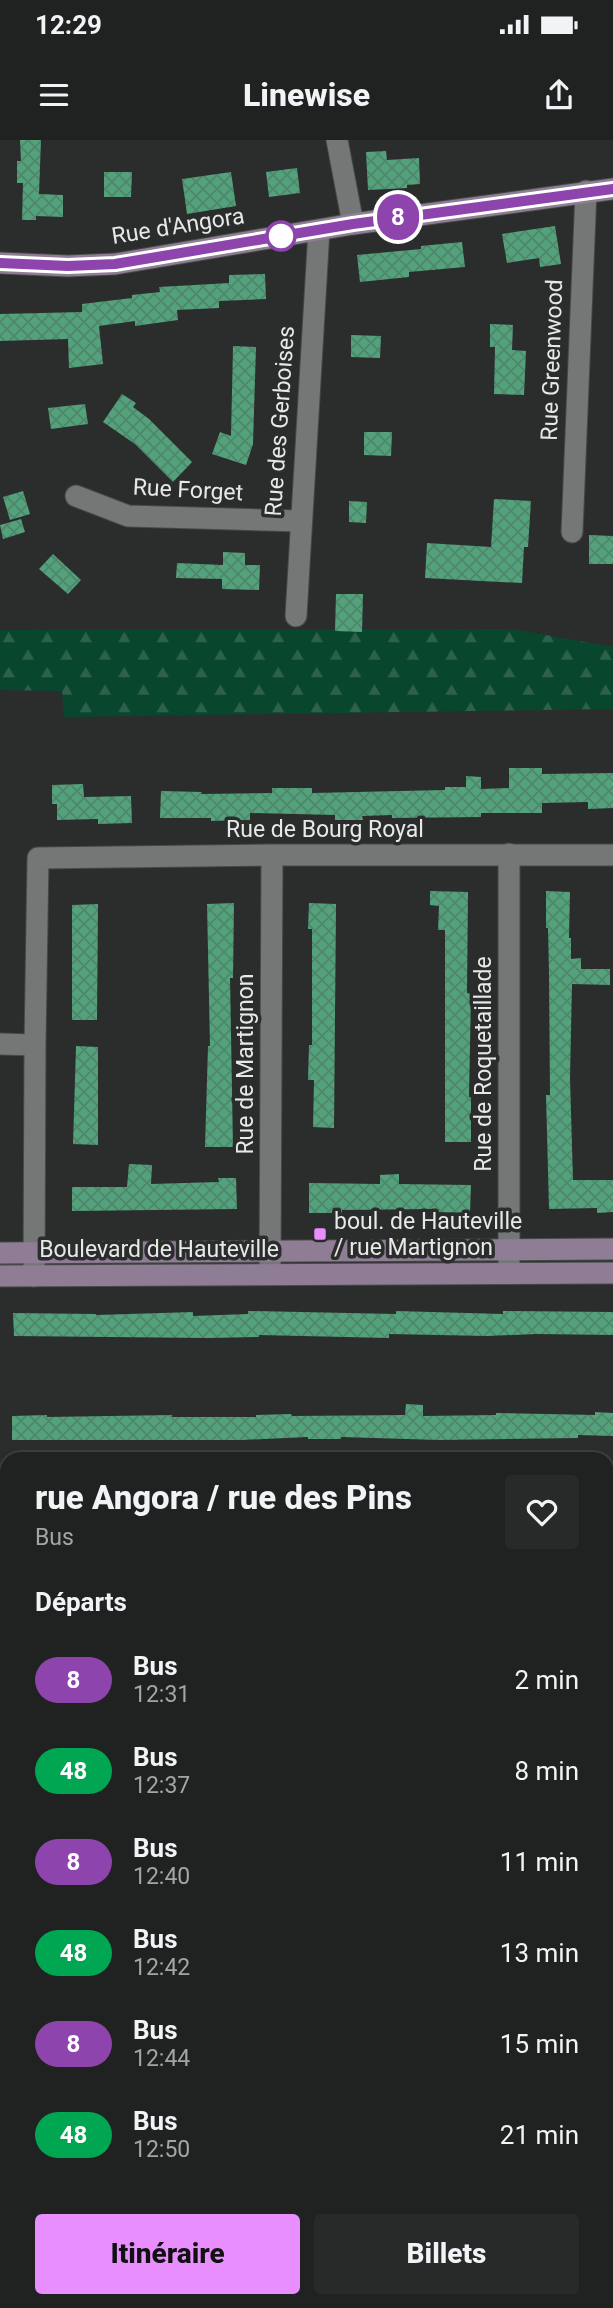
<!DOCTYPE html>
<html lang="fr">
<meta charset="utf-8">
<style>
:root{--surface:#202221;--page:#282a2a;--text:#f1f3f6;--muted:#a2a4a5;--line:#3d3f3f;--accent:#e98efe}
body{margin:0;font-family:Roboto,sans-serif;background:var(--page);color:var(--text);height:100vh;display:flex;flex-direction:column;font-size:26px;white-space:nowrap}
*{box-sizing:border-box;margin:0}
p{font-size:23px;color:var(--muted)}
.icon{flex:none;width:38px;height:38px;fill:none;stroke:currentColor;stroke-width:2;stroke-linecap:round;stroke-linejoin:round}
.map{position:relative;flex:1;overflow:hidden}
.panel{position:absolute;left:0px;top:1312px;width:614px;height:856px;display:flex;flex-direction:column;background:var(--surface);border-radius:21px 21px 0 0;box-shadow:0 4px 10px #0003,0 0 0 2px var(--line)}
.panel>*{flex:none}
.badge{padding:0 14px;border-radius:23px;font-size:24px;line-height:46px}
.map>.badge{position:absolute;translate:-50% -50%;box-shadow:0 0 0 4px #fff}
h2{padding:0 35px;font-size:26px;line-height:63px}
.round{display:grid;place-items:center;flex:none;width:74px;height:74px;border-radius:7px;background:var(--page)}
.overview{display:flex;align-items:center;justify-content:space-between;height:119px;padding:0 35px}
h1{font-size:33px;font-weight:800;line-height:52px}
.button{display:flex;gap:14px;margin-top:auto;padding:14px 35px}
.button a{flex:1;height:80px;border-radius:7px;background:var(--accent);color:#111;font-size:28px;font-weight:800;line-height:80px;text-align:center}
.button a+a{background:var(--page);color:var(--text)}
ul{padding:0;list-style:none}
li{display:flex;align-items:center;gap:21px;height:91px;padding:0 35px}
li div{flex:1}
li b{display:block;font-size:26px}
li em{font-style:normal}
li .badge{min-width:77px;font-weight:700;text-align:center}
.status{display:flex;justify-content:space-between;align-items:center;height:49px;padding:0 35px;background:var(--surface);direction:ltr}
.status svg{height:19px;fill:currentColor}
header{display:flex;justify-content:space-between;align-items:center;height:91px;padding:0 35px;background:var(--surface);font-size:32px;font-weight:800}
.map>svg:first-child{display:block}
.forest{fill:url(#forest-firs)}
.building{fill:url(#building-cross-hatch)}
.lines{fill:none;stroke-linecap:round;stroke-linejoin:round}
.street-casing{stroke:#464947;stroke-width:23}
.secondary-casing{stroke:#464947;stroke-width:23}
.street{stroke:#747775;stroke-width:21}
.secondary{stroke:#8f7c95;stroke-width:21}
.line-casing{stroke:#fff;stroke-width:16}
.line{stroke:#8e44ad;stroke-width:10}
.stop-dot{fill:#fff;stroke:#8e44ad;stroke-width:3.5}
.poi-dot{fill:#e98efe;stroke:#2a2d2c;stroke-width:2.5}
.labels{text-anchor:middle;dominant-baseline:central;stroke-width:7;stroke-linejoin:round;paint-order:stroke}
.street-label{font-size:23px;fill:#e7e9e8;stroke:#2a2d2c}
.poi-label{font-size:23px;fill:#e7e9e8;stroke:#2a2d2c;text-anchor:start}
</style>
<div class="status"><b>12:29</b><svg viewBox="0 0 49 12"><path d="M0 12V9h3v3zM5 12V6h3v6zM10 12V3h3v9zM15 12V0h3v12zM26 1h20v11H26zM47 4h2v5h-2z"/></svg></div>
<header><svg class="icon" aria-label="menu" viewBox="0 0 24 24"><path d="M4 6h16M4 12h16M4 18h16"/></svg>Linewise<svg class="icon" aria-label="share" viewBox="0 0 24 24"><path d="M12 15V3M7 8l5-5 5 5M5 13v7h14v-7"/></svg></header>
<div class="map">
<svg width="613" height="2168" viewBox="0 0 613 2168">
<defs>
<pattern id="forest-firs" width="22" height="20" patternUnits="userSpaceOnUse" patternTransform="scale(1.75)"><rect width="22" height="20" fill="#09462e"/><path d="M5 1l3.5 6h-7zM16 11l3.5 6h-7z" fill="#2d614c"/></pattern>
<pattern id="building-cross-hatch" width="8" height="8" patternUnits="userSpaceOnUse" patternTransform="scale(1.75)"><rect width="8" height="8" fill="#53a27c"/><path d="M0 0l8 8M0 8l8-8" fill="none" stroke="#4f866c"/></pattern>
</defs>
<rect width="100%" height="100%" fill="#2a2d2c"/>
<path class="forest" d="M512 489 613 507V569L64 577 62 551 0 550V490Z"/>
<path class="building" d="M20 0H41L39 54 63 55V77L36 76V80H22L23 43H17V21H21Z
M386 11 387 20 419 18 420 44 407 45V48L368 50 366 12Z
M297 28 300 53 269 57 266 32Z
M104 32H132L131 57H104Z
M231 32 236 66 187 74 182 39Z
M555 86 561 124 540 127 539 118 507 123 502 94Z
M462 102 465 127 409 132V137L360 142 357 115 421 109V106Z
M265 134 266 159 219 161V168L177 170 178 180 135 186V181L99 186 103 224 69 228 68 199 0 201V174L82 172V164L132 158V155L160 152 159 147 229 143V135Z
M490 184 513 185 512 210 526 211 524 255 494 254 495 207H490Z
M351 195 381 196 380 218 351 217Z
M233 206 256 207 253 304 246 325 212 314 220 292 231 296Z
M122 254 136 263 133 267 149 279 192 322 173 342 135 304 103 282Z
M85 264 88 284 51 289 48 268Z
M364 292H392L391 316 364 315Z
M23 351 30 374 10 380 3 357Z
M494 359 531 361 528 407H524L522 443 425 438 427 403 491 407Z
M349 361 367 362 366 383 349 382Z
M21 379 25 392 3 399 0 385Z
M589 395 613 396V424H589Z
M223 412 245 413V425H260L259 450 222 449V439L176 438 177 423 223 425Z
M53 414 81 440 68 454 39 429Z
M336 454H363L362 492 335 491Z
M509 628H542V634L613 633V668L588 669V662L542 663V673H481V677L392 678V675L362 676 363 680H335V675L250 673V680L211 681V678H160L161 651 202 652 201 654 272 653V648H312V653L445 650V647H466V636L481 637V649L509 648Z
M83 644 84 657 131 656 132 683 98 684V679L57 680V664H52V645Z
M430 751 468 752 467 853 471 854 469 957H471V1002H445V790H438L439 766 430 765Z
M546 751 570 752 569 798H571V819L581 818V829H610V845L572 844 570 938 573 1040H613V1072L597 1073V1068L549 1069 546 955H550L549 832 548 788H546Z
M234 763 233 838H230L233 1007H205L208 906H210L207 764Z
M309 763 336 764 334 988 313 987 314 940H308L309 905H312V789H308Z
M98 764 97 880H72V765Z
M76 906 98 907V1005L73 1004Z
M129 1024 152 1025 151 1044 219 1042 218 1038H236L237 1069 72 1071V1047H127Z
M399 1034V1044L471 1045 470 1073 436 1072V1069L342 1070V1073H309V1043L380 1044V1035Z
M248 1171 396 1174V1171L503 1174V1171L613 1172V1195L536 1194 487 1196 389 1194V1198L259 1195V1197L208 1198 14 1196 13 1173 96 1174V1175L193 1172V1176L248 1174Z
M406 1264 423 1265V1276L496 1275V1273L595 1275V1272L613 1273V1296L578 1295V1298L439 1300 341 1297V1299H308V1297L242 1300H12V1276L47 1275V1277L172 1275V1277H256V1275L291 1274 292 1276 405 1275Z"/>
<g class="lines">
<defs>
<path id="street" d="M337 0 353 84
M76 356 128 376 300 381
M572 392 586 51
M296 476 319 90
M509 714V1128
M0 904 35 905
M270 1130 272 715
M34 1136 35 905 38 718 272 715H613
M607 1334H613
M0 1335H7
M0 1736H7
M607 2062 613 2065
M147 2161 148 2168
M372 2161 380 2168"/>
<path id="secondary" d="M0 123 68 126 115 124 353 84 613 49
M0 1113 613 1109
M0 1136 613 1133"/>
</defs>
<use href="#street" class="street-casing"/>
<use href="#secondary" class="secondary-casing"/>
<use href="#street" class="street"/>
<use href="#secondary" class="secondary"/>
</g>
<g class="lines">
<defs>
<path id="line" d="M0 123 68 126 115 124 353 84 613 49"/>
</defs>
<use href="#line" class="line-casing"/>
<use href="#line" class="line"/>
</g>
<circle class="stop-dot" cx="281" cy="96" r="14"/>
<rect class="poi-dot" x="313" y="1087" width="14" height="14" rx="3.5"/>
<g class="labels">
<g class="street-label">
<text transform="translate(178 86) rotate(-9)">Rue d'Angora</text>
<text transform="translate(552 220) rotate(-88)">Rue Greenwood</text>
<text transform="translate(280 281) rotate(-86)">Rue des Gerboises</text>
<text transform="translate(188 350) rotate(3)">Rue Forget</text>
<text x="325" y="689">Rue de Bourg Royal</text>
<text transform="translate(245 924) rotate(-90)">Rue de Martignon</text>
<text transform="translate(483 924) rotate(-90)">Rue de Roquetaillade</text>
<text x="159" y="1109">Boulevard de Hauteville</text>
</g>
<g class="poi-label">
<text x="334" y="1081">boul. de Hauteville<tspan x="334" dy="26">/ rue Martignon</tspan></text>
</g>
</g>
</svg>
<b class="badge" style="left:398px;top:77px;background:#8e44ad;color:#fff">8</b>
<section class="panel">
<div class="overview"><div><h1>rue Angora / rue des Pins</h1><p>Bus</p></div><a class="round"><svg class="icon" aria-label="heart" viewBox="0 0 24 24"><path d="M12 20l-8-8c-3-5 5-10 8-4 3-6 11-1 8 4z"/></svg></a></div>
<h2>Départs</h2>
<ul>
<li><span class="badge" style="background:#8e44ad;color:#fff">8</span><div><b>Bus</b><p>12:31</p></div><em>2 min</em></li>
<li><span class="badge" style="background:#00a651;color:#fff">48</span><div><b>Bus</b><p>12:37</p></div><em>8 min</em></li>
<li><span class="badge" style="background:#8e44ad;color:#fff">8</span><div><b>Bus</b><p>12:40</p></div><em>11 min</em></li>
<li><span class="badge" style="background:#00a651;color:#fff">48</span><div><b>Bus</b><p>12:42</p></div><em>13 min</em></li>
<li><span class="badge" style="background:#8e44ad;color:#fff">8</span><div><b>Bus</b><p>12:44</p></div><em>15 min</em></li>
<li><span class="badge" style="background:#00a651;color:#fff">48</span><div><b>Bus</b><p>12:50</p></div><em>21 min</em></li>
</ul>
<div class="button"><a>Itinéraire</a><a>Billets</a></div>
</section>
</div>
